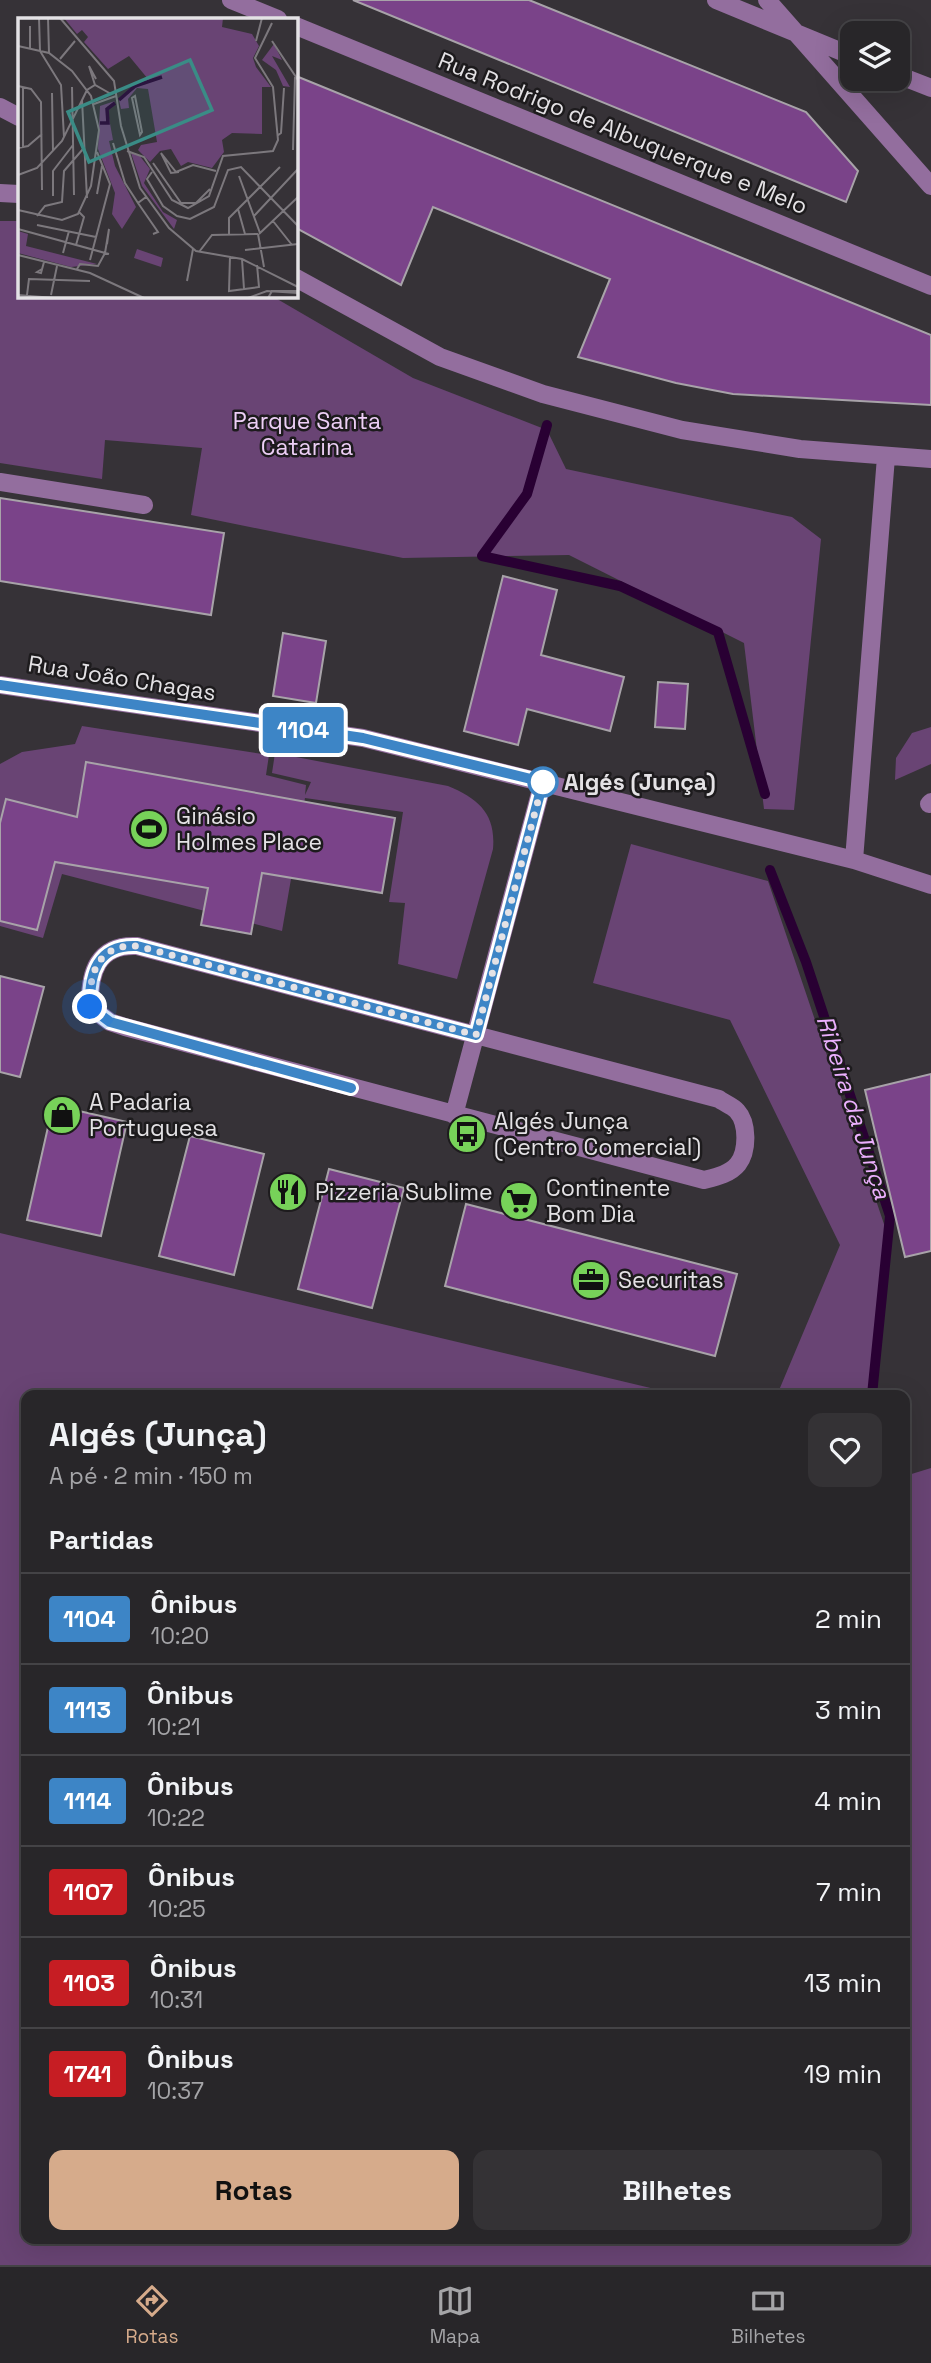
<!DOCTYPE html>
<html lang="pt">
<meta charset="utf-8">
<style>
:root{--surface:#282629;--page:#343235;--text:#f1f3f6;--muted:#a5a5a8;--line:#444346;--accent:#d6ab8b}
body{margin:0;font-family:"Space Grotesk",sans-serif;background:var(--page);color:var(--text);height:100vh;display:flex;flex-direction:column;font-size:26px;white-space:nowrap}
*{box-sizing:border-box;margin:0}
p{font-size:23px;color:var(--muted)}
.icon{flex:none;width:38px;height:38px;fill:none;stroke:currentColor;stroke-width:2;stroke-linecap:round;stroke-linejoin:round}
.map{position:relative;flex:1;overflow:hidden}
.drawer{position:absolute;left:21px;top:1390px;width:889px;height:854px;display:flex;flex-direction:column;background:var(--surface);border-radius:14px;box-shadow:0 7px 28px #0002,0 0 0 2px var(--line)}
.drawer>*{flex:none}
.badge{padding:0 14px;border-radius:5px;font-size:24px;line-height:46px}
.buttons{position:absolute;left:840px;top:21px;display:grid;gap:14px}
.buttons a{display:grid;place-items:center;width:70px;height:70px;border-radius:14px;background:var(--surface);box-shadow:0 7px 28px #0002,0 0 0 2px var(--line);font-size:35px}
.you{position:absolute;width:35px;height:35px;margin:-18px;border:5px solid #fff;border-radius:50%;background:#1a73e8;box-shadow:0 0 0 10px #1a73e833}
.map>.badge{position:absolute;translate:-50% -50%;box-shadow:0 0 0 4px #fff}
h2{padding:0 28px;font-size:26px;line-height:63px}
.round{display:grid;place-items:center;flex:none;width:74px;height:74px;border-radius:14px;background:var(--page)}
.overview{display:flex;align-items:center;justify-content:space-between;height:119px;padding:0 28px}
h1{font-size:33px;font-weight:600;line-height:52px}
.button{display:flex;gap:14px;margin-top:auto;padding:14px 28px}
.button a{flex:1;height:80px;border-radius:14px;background:var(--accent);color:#111;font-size:28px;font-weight:600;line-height:80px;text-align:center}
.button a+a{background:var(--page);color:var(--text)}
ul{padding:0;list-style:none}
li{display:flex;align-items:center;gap:21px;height:91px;padding:0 28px;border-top:2px solid var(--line)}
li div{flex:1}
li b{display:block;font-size:26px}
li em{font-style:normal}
li .badge{min-width:77px;font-weight:700;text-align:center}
.menu{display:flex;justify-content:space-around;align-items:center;height:98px;border-top:2px solid var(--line);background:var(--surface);font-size:19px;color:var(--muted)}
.menu a{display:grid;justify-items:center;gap:4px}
.menu .current{color:var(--accent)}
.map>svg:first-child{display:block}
.green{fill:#694474}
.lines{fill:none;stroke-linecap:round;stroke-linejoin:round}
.stream{stroke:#290033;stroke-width:10}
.building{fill:#7a4389;stroke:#a8a3a9;stroke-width:2}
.minor{stroke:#936e9e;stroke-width:18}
.line-casing{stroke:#fff;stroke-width:16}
.line{stroke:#3d85c6;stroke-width:10}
.walk{stroke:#e4e2e5;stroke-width:7;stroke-dasharray:0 12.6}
.stop-dot{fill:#fff;stroke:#3d85c6;stroke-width:3.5}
.labels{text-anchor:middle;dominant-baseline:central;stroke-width:5;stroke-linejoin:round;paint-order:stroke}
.street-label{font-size:23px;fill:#e4e2e5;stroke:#1d1b1d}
.park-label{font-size:23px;fill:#edcff6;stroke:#1d1b1d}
.stop-label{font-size:23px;font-weight:bold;fill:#e4e2e5;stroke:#1d1b1d;text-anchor:start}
.poi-label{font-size:23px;fill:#e4e2e5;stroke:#1d1b1d;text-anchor:start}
.water-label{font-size:24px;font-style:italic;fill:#ebaffd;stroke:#1d1b1d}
.inset-river{fill:none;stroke:#290033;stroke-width:3.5}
.inset-road{fill:none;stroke:#7c787d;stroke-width:2}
.view{fill:#3a8c86;fill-opacity:0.15;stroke:#3a8c86;stroke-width:3.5}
.inset-edge{fill:none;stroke:#e4e2e5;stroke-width:3.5}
</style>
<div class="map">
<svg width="931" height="2265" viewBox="0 0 931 2265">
<rect width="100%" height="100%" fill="#363237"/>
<path class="green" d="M0 221H19V296H272L413 378 547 430 566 469 792 517 821 539 794 810 764 809 744 643 569 555 403 558 191 515 202 448 105 440 102 479 0 463Z
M82 726 269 755 266 775 306 785 305 795 311 782 272 773 275 753 448 786C479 799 496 814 493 849L457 979 398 964 405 903 389 902 403 812 305 798 282 931 62 874 43 938 0 926V764L22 752 75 744Z
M931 727V764L895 780 896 758 912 733Z
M631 844 768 881 885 1227 872 1395H777L840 1245 730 1020 593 983Z
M0 1233 680 1395H26V2238H905V1476L931 1468V2265H0Z"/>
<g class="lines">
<path class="stream" d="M547 425 527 494 482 556 620 586 718 632 765 794
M770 870 806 962 890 1216 872 1395"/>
</g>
<path class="building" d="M353 0H529L806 112 858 171 846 202Z
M296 76 931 335V405L733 394 676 383 578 357 610 279 433 207 401 285 296 228Z
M0 498 224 533 211 615 0 581Z
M503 576 557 590 541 655 624 677 610 731 527 709 518 745 464 731Z
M283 633 326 641 316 703 273 696Z
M658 682 688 684 685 729 655 727Z
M86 762 395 818 382 893 262 873 251 934 201 925 208 888 55 862 37 930 0 921V823L6 799 77 817Z
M0 976 44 987 20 1077 0 1072Z
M931 1074V1251L905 1257 865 1090Z
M53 1105 127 1122 101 1236 27 1220Z
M190 1136 264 1154 234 1275 159 1256Z
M329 1169 404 1188 372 1308 298 1289Z
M466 1204 737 1274 715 1356 445 1286Z"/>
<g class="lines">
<path class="minor" d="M231 0 278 19
M716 0 852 56
M767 0 931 186
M296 26 931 286
M898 75 931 88
M0 107 19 117
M0 193 19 194
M296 278 440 357 543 394 682 430 800 449 931 459
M0 482 144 505
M0 685 363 738 854 860 931 885
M929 804 931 802
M854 860 886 457
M137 946 719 1099C724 1103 733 1106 737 1111 748 1123 748 1151 738 1164 730 1174 716 1177 704 1180L125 1027 110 1022 90 1007C89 973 97 944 137 946Z
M454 1115 543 782"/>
</g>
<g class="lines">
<defs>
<path id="line" d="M0 685 363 738 543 782 476 1035 137 946C97 944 89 974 90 1007L110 1022 351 1088"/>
</defs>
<use href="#line" class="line-casing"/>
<use href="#line" class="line"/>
<path class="walk" d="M90 1007C89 974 97 944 137 946L476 1035 543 782"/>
</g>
<defs>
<symbol id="stadium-disc" viewBox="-11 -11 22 22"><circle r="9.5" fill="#77d259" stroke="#1d1b1d"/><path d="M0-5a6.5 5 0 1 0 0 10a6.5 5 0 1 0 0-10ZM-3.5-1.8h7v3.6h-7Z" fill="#111"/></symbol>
<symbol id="shop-disc" viewBox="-11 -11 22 22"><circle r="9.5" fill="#77d259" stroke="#1d1b1d"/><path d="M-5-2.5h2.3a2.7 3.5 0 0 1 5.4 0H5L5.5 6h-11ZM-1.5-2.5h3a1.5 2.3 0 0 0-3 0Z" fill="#111"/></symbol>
<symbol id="bus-disc" viewBox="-11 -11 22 22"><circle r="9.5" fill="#77d259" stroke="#1d1b1d"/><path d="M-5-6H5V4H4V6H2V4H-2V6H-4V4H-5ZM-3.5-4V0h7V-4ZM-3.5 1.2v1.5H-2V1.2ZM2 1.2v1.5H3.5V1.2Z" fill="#111"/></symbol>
<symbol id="restaurant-disc" viewBox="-11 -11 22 22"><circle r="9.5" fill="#77d259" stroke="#1d1b1d"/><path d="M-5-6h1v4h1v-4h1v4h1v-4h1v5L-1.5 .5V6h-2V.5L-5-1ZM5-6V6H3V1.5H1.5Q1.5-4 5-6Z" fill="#111"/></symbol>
<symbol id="supermarket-disc" viewBox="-11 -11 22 22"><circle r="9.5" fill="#77d259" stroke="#1d1b1d"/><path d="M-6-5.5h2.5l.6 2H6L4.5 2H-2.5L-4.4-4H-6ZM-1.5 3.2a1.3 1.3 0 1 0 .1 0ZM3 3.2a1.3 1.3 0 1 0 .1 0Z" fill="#111"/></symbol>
<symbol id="office-disc" viewBox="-11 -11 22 22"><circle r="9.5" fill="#77d259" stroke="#1d1b1d"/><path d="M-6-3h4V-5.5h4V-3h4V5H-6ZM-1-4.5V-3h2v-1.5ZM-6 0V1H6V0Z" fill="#111"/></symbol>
</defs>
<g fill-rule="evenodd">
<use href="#stadium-disc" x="127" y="807" width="44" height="44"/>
<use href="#shop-disc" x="40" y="1093" width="44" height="44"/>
<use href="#bus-disc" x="445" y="1112" width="44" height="44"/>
<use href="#restaurant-disc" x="266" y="1170" width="44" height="44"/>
<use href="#supermarket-disc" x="497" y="1179" width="44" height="44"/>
<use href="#office-disc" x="569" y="1258" width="44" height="44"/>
</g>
<circle class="stop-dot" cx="543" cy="782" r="14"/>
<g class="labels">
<g class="street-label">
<text transform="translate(623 133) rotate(22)">Rua Rodrigo de Albuquerque e Melo</text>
<text transform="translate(122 678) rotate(9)">Rua João Chagas</text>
</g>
<g class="park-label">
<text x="307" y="421">Parque Santa<tspan x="307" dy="26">Catarina</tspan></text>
</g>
<g class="stop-label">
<text x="564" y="782">Algés (Junça)</text>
</g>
<g class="poi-label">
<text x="176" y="816">Ginásio<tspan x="176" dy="26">Holmes Place</tspan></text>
<text x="89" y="1102">A Padaria<tspan x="89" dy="26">Portuguesa</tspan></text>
<text x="494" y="1121">Algés Junça<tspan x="494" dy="26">(Centro Comercial)</tspan></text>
<text x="546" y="1188">Continente<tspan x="546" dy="26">Bom Dia</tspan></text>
<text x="315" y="1192">Pizzeria Sublime</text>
<text x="618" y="1280">Securitas</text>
</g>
<g class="water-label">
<text transform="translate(854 1107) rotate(72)">Ribeira da Junça</text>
</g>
</g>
<g transform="translate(18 18)">
<rect width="280" height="280" fill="#363237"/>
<path d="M46 0H205L204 9 234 16 241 28 235 40 238 49 253 69H244V116L214 115 204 122 206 134 194 150 170 144 163 148 153 131 142 133 132 144 120 132 123 127 139 124 130 71 119 70 110 81 111 90 103 91 101 82 130 61 111 38 90 51 66 24 70 19 64 12 59 16ZM256 26 264 42 254 38 272 69 265 68 258 52 244 42ZM97 83 89 89 95 122 91 123 97 148 118 189 104 211 94 196 97 175 80 131 82 88ZM113 135 121 137 132 151 126 165 145 194 159 202 156 211 124 168ZM0 213 10 216 8 228 79 246 53 249 0 235ZM119 231 145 240 143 249 116 240Z" fill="#694474"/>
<path class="inset-river" d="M101 82 117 68 144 59M82 105H90L89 91 97 85"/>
<path class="inset-road" d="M21 0 22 33M30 0 31 35M42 0 96 63 103 108 122 170 151 210 178 233 224 241 280 269M12 8V31M238 23 244 0M254 23 280 62M0 28 31 35 54 53 73 78 81 112 73 168 60 196 44 202 0 192M22 33 43 67 46 119M42 41 57 23M77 67 71 48 78 61M0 68 13 71 23 84 24 172M5 69V130M54 69 56 177M34 75 35 133M117 78 124 114 122 117 114 80ZM64 82 69 180M76 86 98 78M259 118 263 115 266 70M95 125 107 165 120 185M0 130 10 128 24 116M275 132 277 59M109 133 126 139 154 182 170 190 191 178 205 138 255 133 260 122 255 69 237 40 254 5M135 145 163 185H178L192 171M134 154 129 161 145 188 159 198 172 201 196 189 210 152 223 149 280 208M161 154 153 155 143 135 158 154 175 147 198 153M0 157 19 150 44 123 69 72 77 67 93 76M221 158 242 215M79 176 84 148M35 178V153L55 127M128 179 120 185 140 214 135 216M220 191 227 216M19 198 27 188 44 184 46 153 65 131M236 198 280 151M255 203 274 227M19 207 78 219M0 211 87 235 80 248 62 246 59 251M240 216 246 249M241 216 280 179M211 217V200L262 149M89 226 91 211 87 235 91 236M58 227 66 199 61 194M227 232 280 226M181 234 194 217 240 216M45 235 51 213M0 237 72 255 126 280M212 238 211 273 241 269 239 247M224 241 226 271M72 242 92 166 79 134M24 251 19 254 23 255 26 244M169 263 175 231M0 277 36 280M9 277 11 261 72 263M33 277 39 248M230 280 249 273 280 275M250 280 254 273H280"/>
<path class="view" d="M172 42 194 92 71 144 50 94Z"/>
<rect width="280" height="280" class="inset-edge"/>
</g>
</svg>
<div class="buttons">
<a><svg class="icon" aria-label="layers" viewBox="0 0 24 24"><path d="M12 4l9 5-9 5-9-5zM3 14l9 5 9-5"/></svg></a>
</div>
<div class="you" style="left:90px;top:1007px"></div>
<b class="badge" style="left:303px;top:730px;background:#3d85c6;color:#fff">1104</b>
<section class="drawer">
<div class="overview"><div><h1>Algés (Junça)</h1><p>A pé · 2 min · 150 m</p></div><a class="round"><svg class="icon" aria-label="heart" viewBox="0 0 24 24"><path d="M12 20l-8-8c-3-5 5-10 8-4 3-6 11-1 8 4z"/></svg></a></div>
<h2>Partidas</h2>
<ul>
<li><span class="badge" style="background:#3d85c6;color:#fff">1104</span><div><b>Ônibus</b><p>10:20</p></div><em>2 min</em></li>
<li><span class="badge" style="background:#3d85c6;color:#fff">1113</span><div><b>Ônibus</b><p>10:21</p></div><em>3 min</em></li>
<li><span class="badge" style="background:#3d85c6;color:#fff">1114</span><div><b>Ônibus</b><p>10:22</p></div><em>4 min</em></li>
<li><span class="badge" style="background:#c61d23;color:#fff">1107</span><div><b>Ônibus</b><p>10:25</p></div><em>7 min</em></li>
<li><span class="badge" style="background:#c61d23;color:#fff">1103</span><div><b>Ônibus</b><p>10:31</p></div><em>13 min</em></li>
<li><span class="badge" style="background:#c61d23;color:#fff">1741</span><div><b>Ônibus</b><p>10:37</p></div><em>19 min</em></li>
</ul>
<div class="button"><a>Rotas</a><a>Bilhetes</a></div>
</section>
</div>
<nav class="menu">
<a class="current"><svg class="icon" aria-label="directions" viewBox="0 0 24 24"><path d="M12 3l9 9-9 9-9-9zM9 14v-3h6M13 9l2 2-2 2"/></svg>Rotas</a>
<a><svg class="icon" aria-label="map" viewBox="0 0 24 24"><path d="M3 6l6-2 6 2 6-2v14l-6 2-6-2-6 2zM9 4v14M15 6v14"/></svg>Mapa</a>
<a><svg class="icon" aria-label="tickets" viewBox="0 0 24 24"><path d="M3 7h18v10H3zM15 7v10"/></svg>Bilhetes</a>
</nav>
